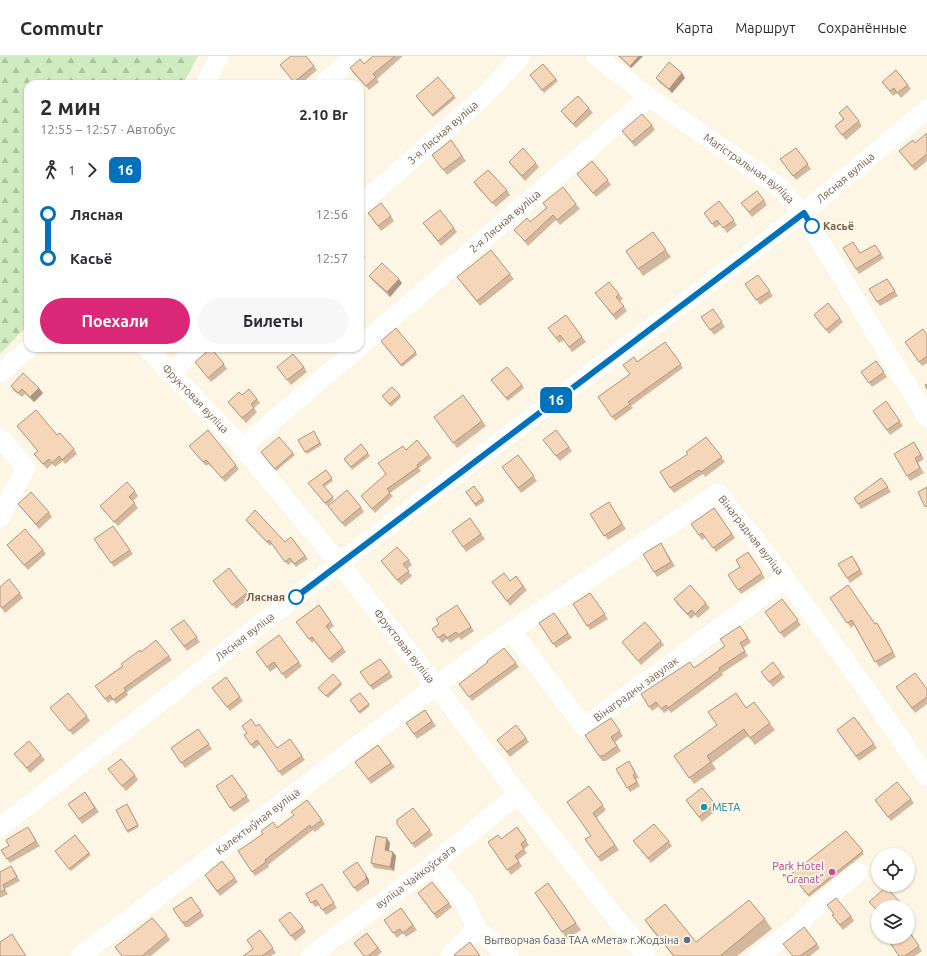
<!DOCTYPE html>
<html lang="ru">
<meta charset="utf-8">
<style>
:root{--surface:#fff;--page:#f7f7f7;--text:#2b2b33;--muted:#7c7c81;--line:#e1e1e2;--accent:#db2777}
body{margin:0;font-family:Ubuntu,sans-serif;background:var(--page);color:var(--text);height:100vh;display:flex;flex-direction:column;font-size:15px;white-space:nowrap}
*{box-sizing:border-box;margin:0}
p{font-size:13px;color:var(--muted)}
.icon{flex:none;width:22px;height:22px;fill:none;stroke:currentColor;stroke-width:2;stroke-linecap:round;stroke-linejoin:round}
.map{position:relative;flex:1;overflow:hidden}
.side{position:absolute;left:24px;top:24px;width:340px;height:272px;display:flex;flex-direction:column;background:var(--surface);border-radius:12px;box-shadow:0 1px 3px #0004}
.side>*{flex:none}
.badge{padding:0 8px;border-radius:6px;font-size:14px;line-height:26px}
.fabs{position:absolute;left:871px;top:792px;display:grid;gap:8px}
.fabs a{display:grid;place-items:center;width:44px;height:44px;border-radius:50%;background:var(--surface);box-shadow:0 1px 3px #0004;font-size:20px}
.map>.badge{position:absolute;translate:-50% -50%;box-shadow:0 0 0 2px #fff}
.legs{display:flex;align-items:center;gap:6px;height:44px;padding:0 16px;font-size:13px}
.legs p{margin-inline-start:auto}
.headline{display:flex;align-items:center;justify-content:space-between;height:68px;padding:0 16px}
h1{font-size:22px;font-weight:600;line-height:30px}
.button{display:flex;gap:8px;margin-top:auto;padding:8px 16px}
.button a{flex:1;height:46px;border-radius:24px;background:var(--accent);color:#fff;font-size:16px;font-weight:600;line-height:46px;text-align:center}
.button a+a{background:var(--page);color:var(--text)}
ul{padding:0 16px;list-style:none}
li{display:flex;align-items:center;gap:14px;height:44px;font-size:15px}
li i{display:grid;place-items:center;width:6px;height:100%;margin:0 5px;background:currentColor}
li i::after{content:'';width:10px;height:10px;margin:-5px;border:3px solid;border-radius:50%;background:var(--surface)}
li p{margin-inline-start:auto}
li:first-child i{background:linear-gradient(#0000 50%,currentColor 0)}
li:last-child i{background:linear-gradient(currentColor 50%,#0000 0)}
header{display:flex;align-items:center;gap:24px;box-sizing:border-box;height:56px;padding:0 20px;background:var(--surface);border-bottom:1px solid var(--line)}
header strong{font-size:19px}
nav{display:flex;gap:22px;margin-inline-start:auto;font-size:14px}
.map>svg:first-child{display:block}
.forest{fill:url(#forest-firs)}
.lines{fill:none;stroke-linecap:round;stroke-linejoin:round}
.minor{stroke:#fff;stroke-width:19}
.wall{fill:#d3b89f}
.shaded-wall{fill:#ac9682}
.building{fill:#f5d6b9;stroke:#ac9682}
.line-1-casing{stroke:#fff;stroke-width:9}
.line-1{stroke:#0072bc;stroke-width:6}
.stop-1-dot{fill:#fff;stroke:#0072bc;stroke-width:2}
.culture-dot{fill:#0f9aa8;stroke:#fff9eb;stroke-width:1.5}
.hotel-dot{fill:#d1479c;stroke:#fff9eb;stroke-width:1.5}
.service-dot{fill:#5c6f8a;stroke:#fff9eb;stroke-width:1.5}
.labels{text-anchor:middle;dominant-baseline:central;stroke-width:3.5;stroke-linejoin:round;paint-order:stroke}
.street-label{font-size:11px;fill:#785d47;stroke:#fff9eb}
.stop-label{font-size:11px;font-weight:bold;fill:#785d47;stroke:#fff9eb;text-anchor:start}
.culture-label{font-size:11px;fill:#0d838f;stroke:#fff9eb;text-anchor:start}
.hotel-label{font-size:11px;fill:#b23c85;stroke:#fff9eb;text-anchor:end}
.service-label{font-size:11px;fill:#4e5e75;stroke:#fff9eb;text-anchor:end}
</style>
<header>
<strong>Commutr</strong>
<nav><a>Карта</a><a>Маршрут</a><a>Сохранённые</a></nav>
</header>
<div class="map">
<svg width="927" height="900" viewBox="0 0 927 900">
<defs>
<pattern id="forest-firs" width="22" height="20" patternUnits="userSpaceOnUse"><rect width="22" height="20" fill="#cfecc1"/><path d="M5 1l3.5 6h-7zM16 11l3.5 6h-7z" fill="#adc29f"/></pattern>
</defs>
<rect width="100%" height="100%" fill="#fef6e4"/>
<path class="forest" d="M0 0H198L184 26 180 28H28V269L0 298Z"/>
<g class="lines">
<g class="minor">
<path id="s1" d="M596 0 649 41 779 131 803 157 927 362"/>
<path d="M205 28 219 0"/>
<path d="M324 28 354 0"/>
<path id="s2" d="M360 149 484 40 521 0"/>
<path id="s3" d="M360 290 649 41"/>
<path id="s4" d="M147 292 242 391 339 507 436 630 518 738 646 900"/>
<path d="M0 317 29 292"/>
<path d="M170 317 198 292"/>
<path d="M0 382 26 411 0 462"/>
<path d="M242 391 358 292"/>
<path id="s5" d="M511 575 584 671 786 523"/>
<path id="s6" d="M0 771 339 507 803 157 927 53"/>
<path d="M433 808 464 845 477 873 509 900"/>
<path id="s7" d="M80 900 436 630 511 575 718 437 786 523 864 630 927 721"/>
<path id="s8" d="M310 900 433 808 518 738"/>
<path d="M450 900 477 873"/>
<path d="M759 900 801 867 807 859 858 816"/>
</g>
</g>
<path class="wall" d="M373 0H403L377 23 379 26 369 34 353 17 350 12 364 8Z
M618 0H643L631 12Z
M543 8 558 25 544 37 530 19Z
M280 9 314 10 317 14 301 28H296Z
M682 17 685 22 672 37 659 26 656 22Z
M882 26 908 29 911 33 901 42 897 37 893 40Z
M454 40 456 42 433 61 418 42Z
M589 52 593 57 576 72 565 60 561 55Z
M839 57 859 65 862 70 846 84 835 70 843 63Z
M652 69 655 74 635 91 622 75Z
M927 77V105L915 115 899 95 915 87Z
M451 84 466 105 447 119 432 99Z
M796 92 811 113 796 124 780 103Z
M509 106 536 107 539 111 525 125 512 110Z
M577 118 608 124 611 129 596 141Z
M474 126 507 134 510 139 496 151 477 131Z
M764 144 767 149 752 161 741 147Z
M719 145 737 169 727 177 721 168 715 172 704 157Z
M543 147 576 148 580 153 560 169 556 164 528 190 518 178 514 174 530 166 546 152Z
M368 157 391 160 394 165 381 175Z
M423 167 454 172 457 176 441 190Z
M653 176 671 201 643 220 626 195Z
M875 189 884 202 859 218 856 213 860 197Z
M360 194 365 201 360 206Z
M510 218 514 223 480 250 457 221Z
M758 219 773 240 760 249 745 228Z
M369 220 402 227 390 241 373 225Z
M890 227 898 240 880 250 877 246Z
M595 237 619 238 623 243 620 245 627 255 616 264Z
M713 253 725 271 714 279 701 261Z
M566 259 586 286 572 296 564 284 559 287 548 272Z
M814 259 840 262 843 266 829 278Z
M927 279V307L922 310 905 286Z
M665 286 683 312 631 350 633 352 615 365 598 341 630 318 637 306Z
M382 287 416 296 417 299 402 311Z
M88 292H92L89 294Z
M876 305 887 321 872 331 861 316Z
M195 306 224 308 227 313 211 326Z
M277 311H304L307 316 291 329Z
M493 327 522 329 524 332 508 345Z
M11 330 43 337 34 346 25 338 22 341 14 335Z
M242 339 257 343 260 347 254 352 257 356 246 367 228 346Z
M400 339 401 341 391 351 382 340Z
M463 339 486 370 457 392 434 361Z
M886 345 903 370 890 379 873 355Z
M17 370 57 379 74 393 77 398 65 408 63 405 55 411 52 408 47 413 34 398 38 395Z
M315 378 322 389 307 398 305 396Z
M706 381 725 406 705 421 703 418 674 437 670 432 688 398Z
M543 384 569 391 572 395 560 405Z
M361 388 370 400 352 414 344 403Z
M189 390 236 409 239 413 225 426 209 408 206 410Z
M917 391 924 403 918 407 924 417 910 425 907 420Z
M406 394 429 399 432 402 419 412 421 415 390 437 393 440 375 457 361 440 386 418Z
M293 397 295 399 276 415 263 399Z
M518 399 537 425 521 437 502 411Z
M326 414 333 425 324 431 334 443 327 450 310 429Z
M881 422 891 436 861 453 854 442Z
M474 430 485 445 476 451 466 436Z
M135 435 138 440 133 445 138 452 118 470 103 454 100 450Z
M609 446 626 473 608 484 590 458Z
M18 448 49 456 52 461 39 473Z
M328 450 361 451 364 456 345 471Z
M714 452 735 482 716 496 706 481 702 484 691 468Z
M470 462 485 483 466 496 452 475Z
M246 464 285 486 291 481 308 503 296 511 292 506 288 509 272 488 270 490 249 468Z
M113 470 133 498 114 511 94 483Z
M7 489 43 494 46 498 28 514 10 493Z
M664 492 675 510 657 521 654 516Z
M748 496 765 522 741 538 728 519 740 511Z
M409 504 412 509 407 513 412 520 401 529 381 505Z
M855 504 863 518 850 527 838 508Z
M516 520 527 534 510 550 492 526 510 525Z
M213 525 248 536 251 541 236 553Z
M0 531 20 537 23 542 5 557 0 550Z
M590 537 608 563 590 574 573 548Z
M830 542 880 572 896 601 879 611 854 569 851 572Z
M674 543 706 547 710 552 698 562 695 559 691 563 677 548Z
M782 543 801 569 784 582 765 556Z
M319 549 334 570 329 574 346 596 332 607 314 585 312 587 296 566Z
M457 549 474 575 461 584 459 581 450 587 447 583 442 587 432 573 439 568Z
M554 557 572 582 556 592 539 567Z
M184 564 200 586 187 595 171 573Z
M740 570 751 586 743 592 748 600 722 617 723 619 671 657 669 654 664 657 659 650 652 655 641 638 694 612 725 590Z
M661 585 664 589 641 609 622 586Z
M141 596 169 600 172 604 127 636 128 639 116 648 113 643 108 647 95 630Z
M256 596 299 606 302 610 286 623 277 611 270 616Z
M380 603 393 621 373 634 360 616Z
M516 607 519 611 472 645 459 628Z
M761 616 781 617 785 621 773 631Z
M226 621 243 645 230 655 212 632Z
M341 627 342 629 328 642 318 632Z
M896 631 927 633V648L915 657Z
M360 637 370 650 360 658 350 644Z
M754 646 775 674 755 689 748 680 712 707 716 713 694 728 674 700Z
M50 652 87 660 90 665 73 679Z
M425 654 436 670 417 683 406 667Z
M854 661 877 692 859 705 837 674Z
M611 662 623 680 615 686 621 695 606 705H602L585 679Z
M256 670 277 692 290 683 305 704 282 720 260 688 254 693 244 679Z
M198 673 212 693 185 712 171 692Z
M526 682 529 686 510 701 500 688Z
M378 689 395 711 371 728 355 706Z
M14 698 41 699 45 704 30 717Z
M632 710 639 722 636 723 640 730 630 736 627 732Z
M108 713 135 719 138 724 126 735Z
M232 719 250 745 234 756 230 752Z
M589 730 606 754 596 762 619 794 601 806 585 783 591 780Z
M85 736 99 756 82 768 68 748Z
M911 743 914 747 891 765 875 744Z
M307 744 325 768 315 776 313 774 268 809 269 811 255 820 238 795 277 772 294 759Z
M686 744 715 748 718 753 702 766Z
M128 750 139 771 128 777 127 775Z
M413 752 433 779 415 792 397 768Z
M517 771 529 789 524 793 527 797 518 804 522 810 511 819 488 786 501 783Z
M846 775 864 798 809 841 791 818Z
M31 776 40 790 10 807 7 803Z
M75 779 91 799 71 815 55 795Z
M633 785H669L672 790 651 807Z
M390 787 389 795 393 796 396 800 394 815 374 812 371 807Z
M222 805 238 826 220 840 208 824Z
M357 806 369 824V828L357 836 343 816Z
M14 814 20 825 5 833 8 838 0 842V816Z
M548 827 581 874 567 883 535 837Z
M322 828 337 852 326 859 319 849 315 851 306 838Z
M418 837 449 847 452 851 437 863Z
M191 841 204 860 189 871H185L173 853Z
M869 846 902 848 904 851H878V856Z
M827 849 851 860 854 865 843 874 835 864 834 858Z
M401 852 417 874 406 881 403 877 397 882 384 864Z
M765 863 772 873 737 900H673L651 873 645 864 696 886Z
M282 869 303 871 306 876 295 885Z
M804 871 820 892 810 900H792Z
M260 874 276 897 271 900H243L253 893Z
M908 874 922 895 915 900H899Z
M367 877 382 896 377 900H364Z
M167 879 170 884 151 900H122L115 891Z"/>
<path class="shaded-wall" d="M639 0H643L631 12 630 10Z
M682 17 685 22 672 37 669 33Z
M399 223 402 227 390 241 387 236Z
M39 332 43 337 34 346 30 341Z
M387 782 390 787 388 799 385 794Z
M393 796 396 800 394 815 390 811Z
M366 819 369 824V828L366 823Z"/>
<path class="building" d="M291 0H306L314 10 294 26 280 9Z
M373 0H395L373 18 376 21 366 30 350 12 360 3 364 8Z
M619 0H639L630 10Z
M669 6 682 17 669 33 656 22Z
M543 8 556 23 542 34 530 19Z
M896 14 908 29 897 37 894 32 890 35 882 26Z
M438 21 454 40 432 59 416 40Z
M578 40 589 52 573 68 561 55Z
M847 50 859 65 842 79 835 70 844 63 839 57Z
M642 58 652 69 632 86 622 75Z
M927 77V98L912 110 899 95 913 84 915 87Z
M451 84 462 100 443 114 432 99Z
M523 92 536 107 522 120 509 106Z
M796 92 808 108 793 120 780 103Z
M592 105 608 124 593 137 577 118Z
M488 114 507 134 492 147 474 126Z
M563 131 576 148 557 164 553 159 525 185 514 174 527 162 530 166 547 152 543 147Z
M757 135 764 144 749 156 741 147Z
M719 145 734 164 723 172 717 164 712 168 704 157Z
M381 147 391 160 378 170 368 157Z
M440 154 454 172 438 185 423 167Z
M653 176 666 194 638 213 626 195Z
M853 186 860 197 875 189 881 198 856 213 843 192Z
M491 194 510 218 477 245 457 221Z
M382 207 399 223 387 236 369 220Z
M758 219 770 235 756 244 745 228Z
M887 223 895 235 877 246 869 233Z
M609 226 619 238 616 241 624 250 613 259 595 237Z
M828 247 840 262 826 274 814 259Z
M713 253 722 266 710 274 701 261Z
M566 259 582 281 569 291 560 279 556 282 548 272Z
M396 272 416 296 401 309 381 285Z
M923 273 927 279V300L919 306 905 286Z
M665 286 681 308 628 346 630 348 612 361 598 341 630 318 623 309 634 301 637 306Z
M211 292 224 308 208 322 195 306Z
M293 298 304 311 287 324 277 311Z
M876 305 884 316 869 327 861 316Z
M507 311 522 329 506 342 491 324Z
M23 317 39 332 30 341 22 333 18 337 11 330Z
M927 328V333L925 329Z
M392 331 400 339 389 348 382 340Z
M249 333 257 343 251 348 254 352 242 362 228 346 239 336 242 339Z
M463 339 482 365 453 387 434 361Z
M886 345 900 365 887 374 873 355Z
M36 354 57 379 60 377 74 393 62 404 59 400 52 407 49 403 43 408 34 398 38 395 17 370Z
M208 374 236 409 222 422 206 404 203 406 189 390Z
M556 374 569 391 556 400 543 384Z
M314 375 320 387 305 396 298 384Z
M279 381 293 397 275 413 261 396Z
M706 381 722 401 701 416 699 414 670 432 660 416 688 398 686 396Z
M417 384 429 399 417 409 418 411 387 433 390 437 372 453 361 440 386 418 378 407 403 390 406 394Z
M914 386 921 399 915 402 920 412 907 420 894 398Z
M361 388 368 397 351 411 344 403Z
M518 399 534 420 518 432 502 411Z
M326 414 332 422 323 429 333 441 325 447 308 427Z
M881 422 888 431 858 448 854 442Z
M127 426 135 435 129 441 135 447 114 466 100 450Z
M474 430 483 442 475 448 466 436Z
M927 431V450L925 451 918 436Z
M347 434 361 451 342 467 328 450Z
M31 436 49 456 36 468 18 448Z
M609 446 622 468 604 480 590 458Z
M714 452 732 478 713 492 702 477 699 479 691 468Z
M255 454 285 486 291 481 305 500 294 508 290 502 285 506 269 484 267 486 246 464Z
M470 462 481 478 463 491 452 475Z
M113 470 130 494 111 507 94 483Z
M25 473 43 494 24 509 7 489Z
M661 487 671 506 654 516 643 498Z
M397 491 409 504 403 508 409 515 397 524 381 505Z
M748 496 762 517 738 534 728 519 740 511 736 504Z
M852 500 860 514 847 522 838 508Z
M229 512 248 536 232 549 213 525Z
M504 517 510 525 516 520 523 530 507 545 492 526Z
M9 523 20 537 2 552 0 549V531Z
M690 529 706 547 695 558 692 554 687 558 674 543Z
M848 529 875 568 877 567 893 596 875 606 852 564 847 567 830 542Z
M590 537 605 558 587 570 573 548Z
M782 543 798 564 780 577 765 556Z
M319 549 331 566 326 570 343 592 329 603 312 581 309 583 296 566Z
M457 549 471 571 458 579 456 576 447 582 444 578 438 582 432 573 439 568 436 563Z
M554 557 568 577 553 588 539 567Z
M184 564 197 581 184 590 171 573Z
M645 566 661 585 638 605 622 586Z
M740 570 748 582 740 587 745 595 719 612 720 614 668 652 666 649 661 653 656 646 649 651 641 638 690 606 694 612 725 590 720 583Z
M279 579 299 606 282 618 274 606 267 611 256 596Z
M156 584 169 600 124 632 126 635 113 644 110 639 105 643 95 630 123 610 121 608 140 594 141 596Z
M504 592 516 607 469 641 459 628 488 606 487 605Z
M380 603 390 616 370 630 360 616Z
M773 606 781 617 769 626 761 616Z
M915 617 927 633V641L912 652 896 631Z
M333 618 341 627 326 640 318 632Z
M226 621 240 641 227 651 212 632Z
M68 637 87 660 69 675 50 652Z
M360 637 369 648 359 656 350 644Z
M736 637 746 652 754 646 770 667 750 682 744 673 707 700 711 706 689 722 674 700 717 669 708 656Z
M425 654 432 665 414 678 406 667Z
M854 661 874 688 856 700 837 674Z
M611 662 620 675 611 681 617 690 603 700H599L585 679Z
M251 663 256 670 259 668 277 692 290 683 302 700 279 716 257 684 251 689 244 679 247 677 242 670Z
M516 669 526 682 507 696 497 684Z
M198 673 209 688 181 707 171 692Z
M29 685 41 699 27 712 14 698Z
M378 689 391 707 368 723 355 706Z
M121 703 135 719 122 730 108 713Z
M629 705 635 717 633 719 637 726 627 732 616 713Z
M232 719 247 740 230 752 216 730Z
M897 726 911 743 888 761 875 744Z
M589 730 603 749 593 757 615 789 598 801 585 783 591 780 567 746Z
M702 732 715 748 699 761 686 744Z
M85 736 95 752 79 763 68 748Z
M307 744 322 764 311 772 310 769 265 804 266 806 252 816 238 795 263 778 261 775 273 766 277 772 294 759 291 756Z
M127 748 138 769 127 775 116 754Z
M413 752 430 774 412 788 397 768V764Z
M654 768 669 785 648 802 633 785Z
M28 771 36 785 7 803 1 794 9 790 6 784Z
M517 771 526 784 521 788 524 793 515 800 519 806 507 814 488 786 498 779 501 783Z
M846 775 863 795 808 839 791 818Z
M75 779 89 797 69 813 55 795Z
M376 780 387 782 385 794 393 796 390 811 371 807Z
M222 805 235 822 217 835 205 819Z
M357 806 366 819V823L354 832 343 816Z
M11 810 17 821 3 829 5 834 0 836V816Z
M432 826 449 847 434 858 418 837Z
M548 827 576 867 562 876 535 837Z
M322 828 334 847 322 854 316 844 311 847 306 838Z
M886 831 902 848 899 851H878V855L869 846Z
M191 841 201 855 186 866H182L173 853Z
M836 842 851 860 840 869 832 859 834 858 827 849Z
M749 844 765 863 720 900H674L645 864 665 848 696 886Z
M401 852 413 869 403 877 400 873 393 877 384 864Z
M290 856 303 871 291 880 279 864Z
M152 862 167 879 142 900H122L115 891Z
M804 871 817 888 800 900H793L783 888Z
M260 874 273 892 262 900H243L253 893 247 884Z
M908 874 919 890 905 900H899L886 881H908Z
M367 877 378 892 368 900H364L354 887Z
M12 878 26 900H0V886Z
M470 886 480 900H455L454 899Z"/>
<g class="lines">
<defs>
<path id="line-1" d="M296 541 804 157 812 170"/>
</defs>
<use href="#line-1" class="line-1-casing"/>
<use href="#line-1" class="line-1"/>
</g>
<g class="stop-1-dot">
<circle cx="812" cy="170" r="7"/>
<circle cx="296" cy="541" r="7"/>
</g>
<circle class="culture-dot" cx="704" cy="751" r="4"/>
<circle class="hotel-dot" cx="832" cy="816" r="4"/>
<circle class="service-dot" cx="687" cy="884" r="4"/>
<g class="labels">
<g class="street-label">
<text stroke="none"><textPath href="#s2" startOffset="110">3-я Лясная вуліца</textPath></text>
<text stroke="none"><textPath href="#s1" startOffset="190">Магістральная вуліца</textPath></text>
<text stroke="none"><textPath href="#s6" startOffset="1066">Лясная вуліца</textPath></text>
<text stroke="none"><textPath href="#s3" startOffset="191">2-я Лясная вуліца</textPath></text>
<text stroke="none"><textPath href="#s4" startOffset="70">Фруктовая вуліца</textPath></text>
<text stroke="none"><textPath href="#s7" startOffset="842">Вінаградная вуліца</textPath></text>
<text stroke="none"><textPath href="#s6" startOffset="310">Лясная вуліца</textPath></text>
<text stroke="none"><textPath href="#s4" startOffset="394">Фруктовая вуліца</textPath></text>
<text stroke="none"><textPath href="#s5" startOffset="185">Вінаградны завулак</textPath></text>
<text stroke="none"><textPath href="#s7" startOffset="223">Калектыўная вуліца</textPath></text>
<text stroke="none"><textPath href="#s8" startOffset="132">вуліца Чайкоўскага</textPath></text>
</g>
<g class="stop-label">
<text x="823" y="170">Касьё</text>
<text x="285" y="541" text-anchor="end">Лясная</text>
</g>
<g class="culture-label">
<text x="712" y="751">МЕТА</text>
</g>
<g class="hotel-label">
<text x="824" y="810">Park Hotel<tspan x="824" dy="13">"Granat"</tspan></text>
</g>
<g class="service-label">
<text x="679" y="884">Вытворчая база ТАА «Мета» г.Жодзіна</text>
</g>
</g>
</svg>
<div class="fabs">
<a><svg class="icon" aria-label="locate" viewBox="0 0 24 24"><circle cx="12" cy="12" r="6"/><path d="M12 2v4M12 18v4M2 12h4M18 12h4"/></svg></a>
<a><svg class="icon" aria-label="layers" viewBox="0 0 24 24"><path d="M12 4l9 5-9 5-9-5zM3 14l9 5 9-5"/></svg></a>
</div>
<b class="badge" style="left:556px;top:344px;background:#0072bc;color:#fff">16</b>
<section class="side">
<div class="headline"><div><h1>2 мин</h1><p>12:55 – 12:57 · Автобус</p></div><b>2.10 Br</b></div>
<div class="legs"><svg class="icon" aria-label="walk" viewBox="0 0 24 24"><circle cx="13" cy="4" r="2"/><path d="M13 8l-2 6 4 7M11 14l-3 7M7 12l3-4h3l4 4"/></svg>1<svg class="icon" aria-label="forward" viewBox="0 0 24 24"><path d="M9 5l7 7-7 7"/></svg><b class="badge" style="background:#0072bc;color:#fff">16</b></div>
<ul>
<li><i style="color:#0072bc"></i><b>Лясная</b><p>12:56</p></li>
<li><i style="color:#0072bc"></i><b>Касьё</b><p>12:57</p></li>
</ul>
<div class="button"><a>Поехали</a><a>Билеты</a></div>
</section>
</div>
